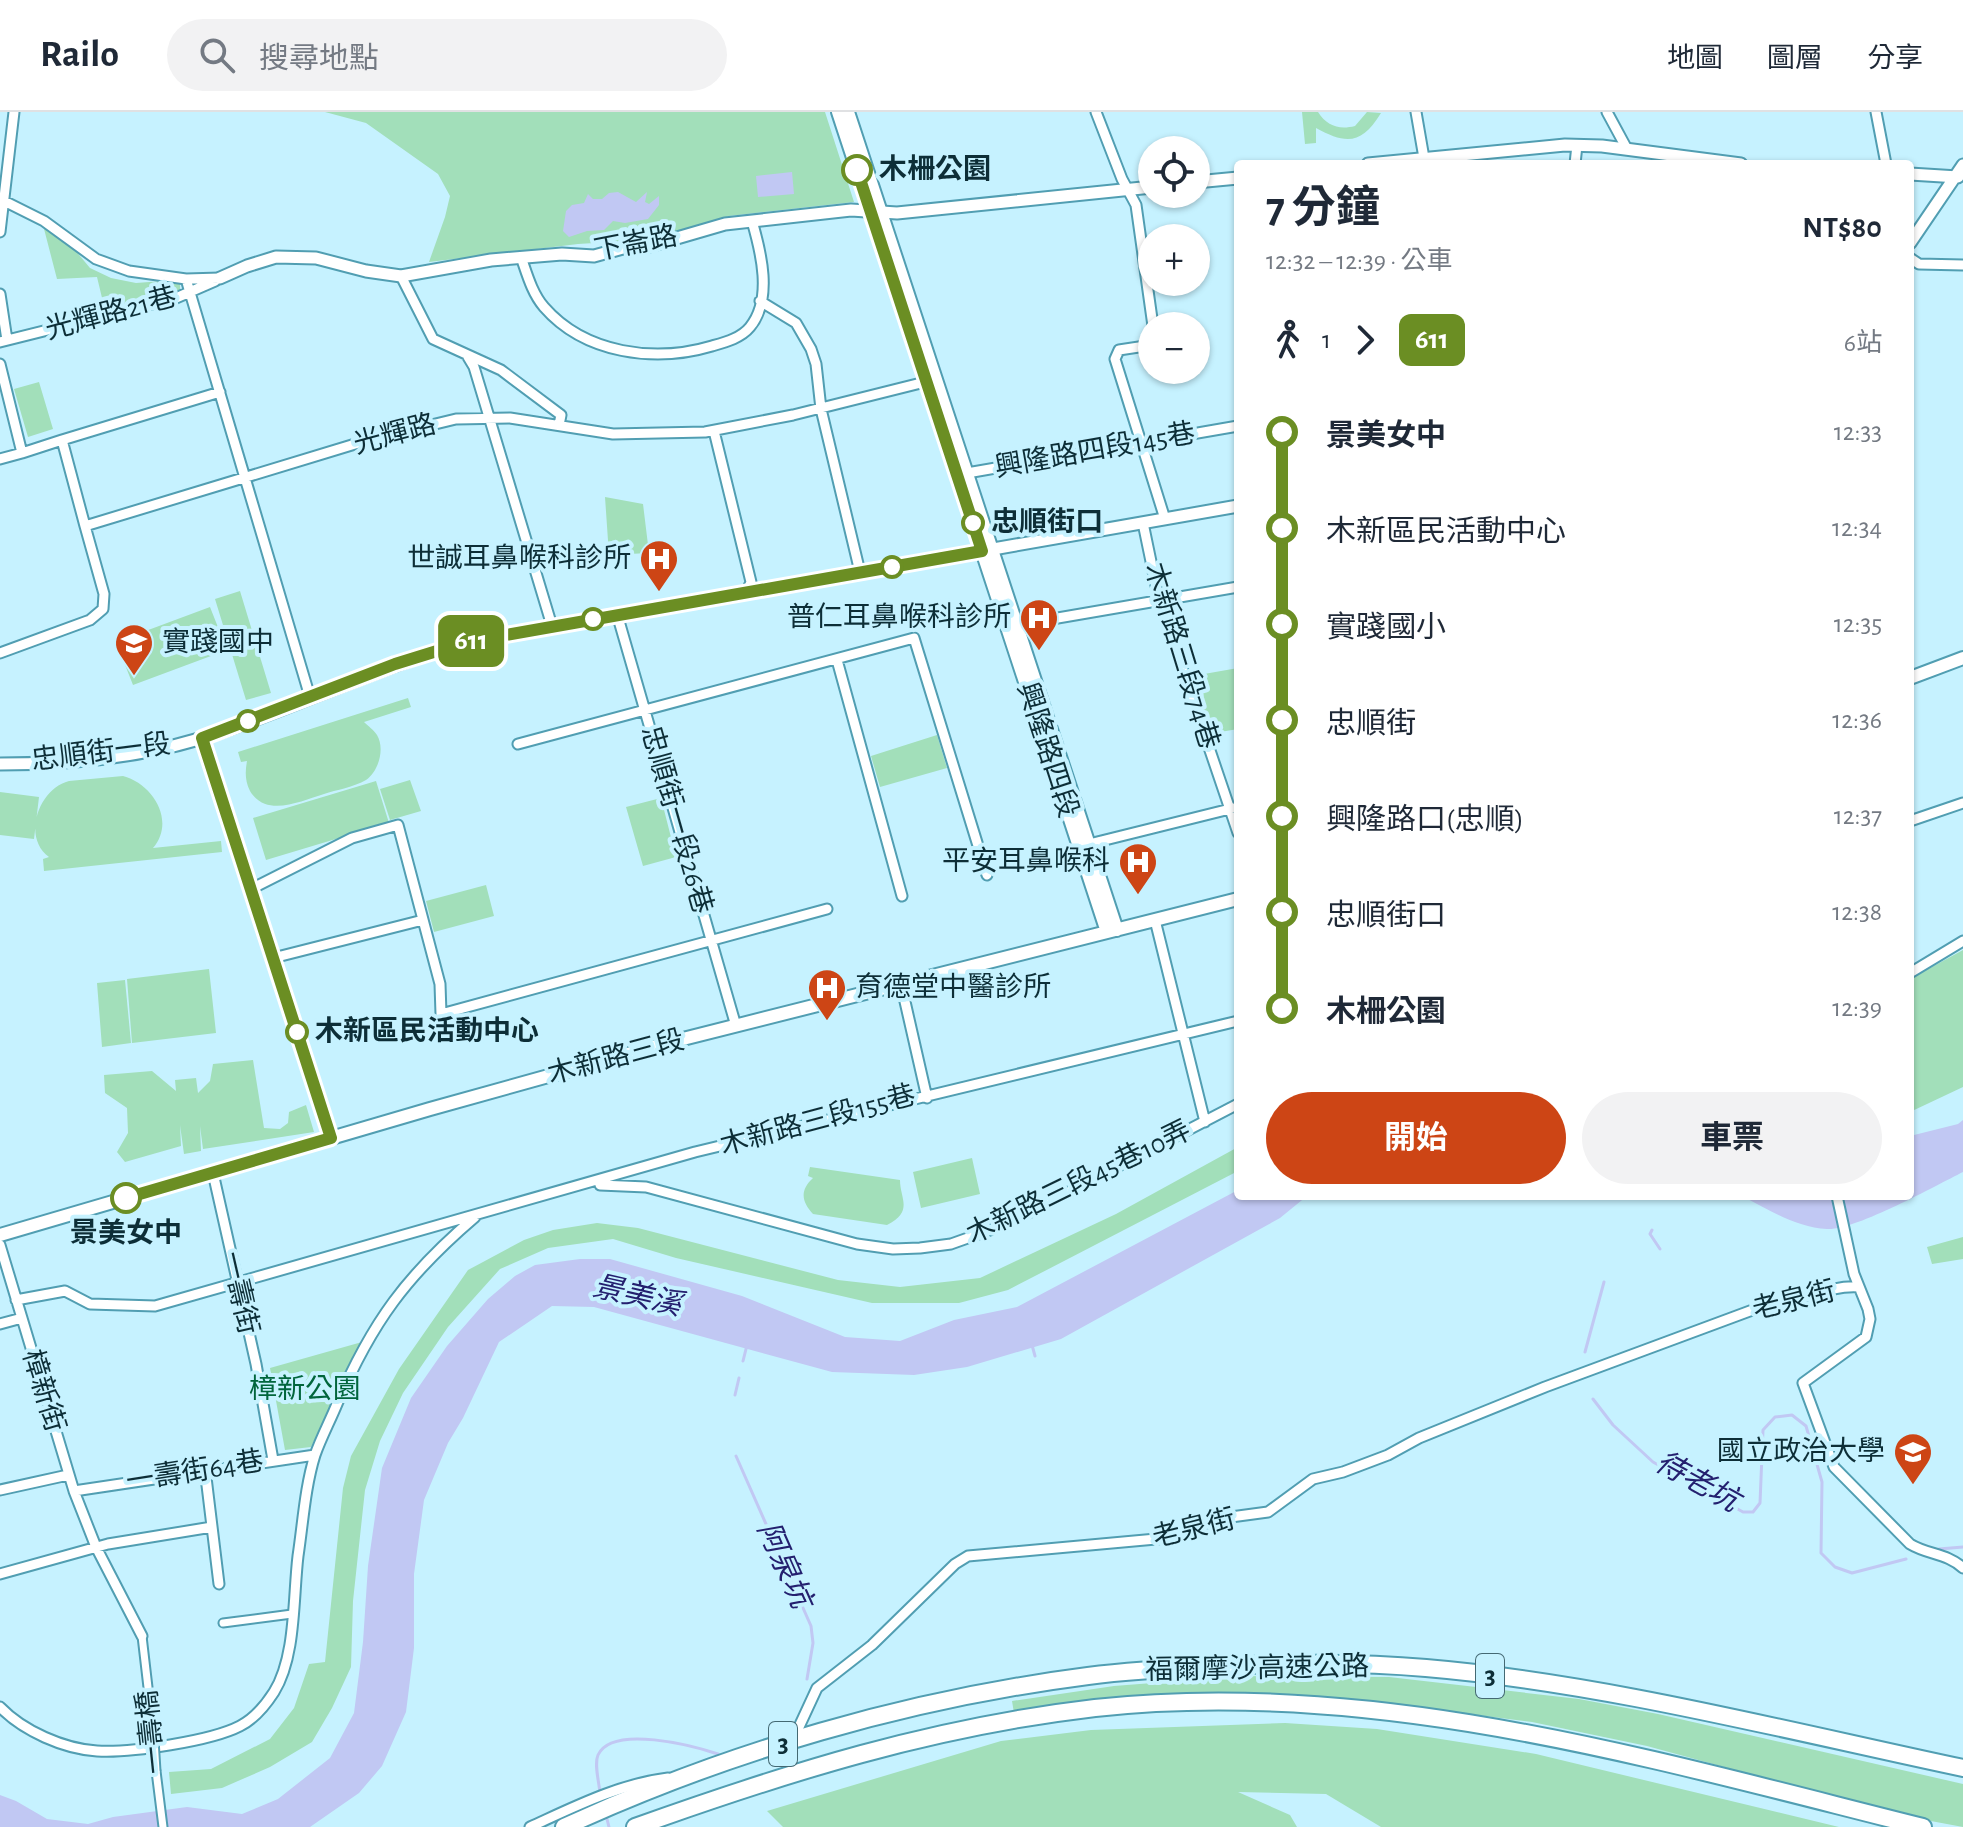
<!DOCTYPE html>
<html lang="zh-TW">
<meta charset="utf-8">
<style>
:root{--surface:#fff;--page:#f2f2f3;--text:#1f2937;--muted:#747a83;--line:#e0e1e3;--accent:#cd4515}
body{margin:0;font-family:"Alegreya Sans","Noto Sans TC",sans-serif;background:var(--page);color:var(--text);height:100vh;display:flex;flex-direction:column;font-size:30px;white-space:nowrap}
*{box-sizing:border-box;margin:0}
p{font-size:26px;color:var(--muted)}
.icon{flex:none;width:44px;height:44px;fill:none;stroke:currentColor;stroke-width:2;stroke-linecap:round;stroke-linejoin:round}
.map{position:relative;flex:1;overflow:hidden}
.sheet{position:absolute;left:1234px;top:48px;width:680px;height:1040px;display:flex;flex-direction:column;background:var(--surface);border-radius:8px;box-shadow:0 2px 6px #0004}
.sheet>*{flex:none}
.badge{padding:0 16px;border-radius:12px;font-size:28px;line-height:52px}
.buttons{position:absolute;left:1138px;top:24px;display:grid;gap:16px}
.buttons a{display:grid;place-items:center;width:72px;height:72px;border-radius:50%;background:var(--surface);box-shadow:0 2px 6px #0004;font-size:40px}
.map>.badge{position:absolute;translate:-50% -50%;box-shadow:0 0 0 4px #fff}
.legs{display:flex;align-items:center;gap:12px;height:88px;padding:0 32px;font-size:26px}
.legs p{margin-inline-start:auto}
.head{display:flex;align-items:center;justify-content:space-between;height:136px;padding:0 32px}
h1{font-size:44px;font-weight:700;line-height:60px}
.cta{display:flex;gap:16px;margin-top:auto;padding:16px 32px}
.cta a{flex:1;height:92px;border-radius:48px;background:var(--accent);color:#fff;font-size:32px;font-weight:700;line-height:92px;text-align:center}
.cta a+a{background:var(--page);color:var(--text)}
ul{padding:0 32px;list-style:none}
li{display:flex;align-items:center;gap:28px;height:96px;font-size:30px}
li i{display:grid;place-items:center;width:12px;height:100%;margin:0 10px;background:currentColor}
li i::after{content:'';width:20px;height:20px;margin:-10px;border:6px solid;border-radius:50%;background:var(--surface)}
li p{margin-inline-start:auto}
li:first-child i{background:linear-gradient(#0000 50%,currentColor 0)}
li:last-child i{background:linear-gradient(currentColor 50%,#0000 0)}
header{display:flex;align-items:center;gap:48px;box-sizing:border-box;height:112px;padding:0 40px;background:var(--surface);border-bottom:2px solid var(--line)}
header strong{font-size:38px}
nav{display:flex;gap:44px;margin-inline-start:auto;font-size:28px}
.search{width:560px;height:72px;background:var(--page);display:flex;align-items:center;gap:20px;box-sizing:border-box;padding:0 28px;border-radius:44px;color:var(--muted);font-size:30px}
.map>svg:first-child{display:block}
.green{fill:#a2dfba}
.water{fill:#c1c8f3}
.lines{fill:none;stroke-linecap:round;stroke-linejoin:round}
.stream{stroke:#c1c8f3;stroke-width:3}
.pedestrian-casing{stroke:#519eb2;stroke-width:11}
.minor-casing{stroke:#519eb2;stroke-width:13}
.tertiary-casing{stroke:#519eb2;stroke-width:15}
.secondary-casing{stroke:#519eb2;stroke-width:16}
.motorway-casing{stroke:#519eb2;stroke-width:20}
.pedestrian{stroke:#fff;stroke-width:7}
.minor{stroke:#fff;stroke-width:9}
.tertiary{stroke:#fff;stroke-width:11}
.secondary{stroke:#fff;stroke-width:12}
.motorway{stroke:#fff;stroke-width:16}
.pedestrian-bridge-casing{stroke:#519eb2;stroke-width:11;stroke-linecap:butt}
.pedestrian-bridge{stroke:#fff;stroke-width:7}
.line-1-casing{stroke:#fff;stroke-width:18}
.line-1{stroke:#6b8e23;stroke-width:12}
.stop-1-dot{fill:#fff;stroke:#6b8e23;stroke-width:4}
.labels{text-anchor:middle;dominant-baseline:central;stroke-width:8;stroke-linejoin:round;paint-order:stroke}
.shield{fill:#c6f2ff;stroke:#446973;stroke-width:2}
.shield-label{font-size:26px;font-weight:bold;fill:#0d2e37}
.stop-label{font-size:28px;font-weight:bold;fill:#0d2e37;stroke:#c6f2ff;text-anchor:start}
.street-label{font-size:28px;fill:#0d2e37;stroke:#c6f2ff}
.poi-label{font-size:28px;fill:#0d2e37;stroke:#c6f2ff;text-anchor:end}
.park-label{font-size:28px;fill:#01653c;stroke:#c6f2ff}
.water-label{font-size:30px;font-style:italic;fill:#24206f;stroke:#c6f2ff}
</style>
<header>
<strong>Railo</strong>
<div class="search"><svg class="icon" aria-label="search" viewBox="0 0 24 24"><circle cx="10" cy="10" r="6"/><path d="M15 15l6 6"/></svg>搜尋地點</div>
<nav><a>地圖</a><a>圖層</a><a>分享</a></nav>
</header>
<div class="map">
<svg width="1963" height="1715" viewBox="0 0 1963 1715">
<rect width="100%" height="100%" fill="#c6f2ff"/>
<path class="green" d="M325 0H825L854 90 729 104 686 121 637 134 627 129 578 132 429 150 445 105 450 84 438 62 366 11Z
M1302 0H1318C1327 14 1339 18 1355 14L1367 0 1381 1C1362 32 1347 33 1316 16V31L1305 32Z
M43 113 75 138 90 156 111 166 136 171 176 168 180 172V178L92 202 95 194 103 190 97 165 57 167Z
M39 270 53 317 28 325 14 277Z
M605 385 643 392 649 441 609 443Z
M240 479 271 581 246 588 215 487Z
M210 495 227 538 133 573 116 530Z
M1238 556V617L1208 622 1187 565Z
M408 586 411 595 364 610C368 614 374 618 377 623 385 636 379 659 366 668 354 675 336 678 324 682 301 689 266 706 250 679 245 669 245 660 247 649L241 650 238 640Z
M937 623 947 656 880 675 871 644Z
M123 664C153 672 176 709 153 736L221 729 222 740 44 759 43 747 49 745C22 726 38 677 69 669Z
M410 668 421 699 390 708 380 677Z
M376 669 389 711 266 748 253 706Z
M0 680 39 685 34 727 0 723Z
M661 686 676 745 643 754 626 695Z
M486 773 494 804 434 820 426 789Z
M1963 838V975L1910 1000V867Z
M209 857 216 921 132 931 127 867Z
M125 868 131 931 102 935 97 871Z
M253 948 264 1016 280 1017 288 1011 289 1000 306 993 314 1020 203 1037 200 1014 201 1039 184 1042 180 1013 181 1034 125 1050 117 1040 128 1021 127 996 105 981 104 963 152 959 176 979 175 968 196 966 198 981 210 969 213 952Z
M1238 1035V1059L1008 1178 959 1191H872L676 1146 613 1127 548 1136 500 1157 448 1215 403 1281 380 1329 365 1378 353 1489 351 1555 332 1596 312 1630 270 1655 222 1676 171 1682 169 1660 211 1657 270 1627 294 1596 309 1552 325 1550 343 1376 351 1344 399 1257 468 1158 483 1150 524 1128 553 1118 597 1111 638 1116 838 1168 900 1175 980 1166 1116 1102Z
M972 1046 980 1082 921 1096 913 1060Z
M810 1055 900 1068C900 1087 914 1099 887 1113L813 1102C801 1089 800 1078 813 1066L808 1064Z
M1963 1125V1147L1932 1152 1927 1135Z
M362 1230 311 1335 285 1338 270 1256Z
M1242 1564 1389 1565 1579 1587 1658 1602 1963 1672V1715L1904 1704 1647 1634 1532 1610 1344 1586 1211 1584 1014 1601 1012 1589 1114 1574Z
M1285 1611 1377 1617 1536 1642 1839 1715H1381L1326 1682 1238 1680 1290 1703 1297 1715H783L767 1699 1001 1629 1091 1618Z"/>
<path class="water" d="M792 60 794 82 758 85 756 64Z
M618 80 636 90 647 80 645 90 649 92 659 84V93L648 107 625 111 613 109 604 118 587 119 569 125 563 119 566 99 572 93 584 91 588 82 593 87H602L609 81Z
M1963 1008V1060C1935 1074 1854 1119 1827 1117 1796 1115 1769 1098 1742 1084H1910V1024L1958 1012Z
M1238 1078V1084H1307L1280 1106 1061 1227 967 1255 914 1263 832 1260 594 1195 552 1194 499 1230 463 1306 448 1331 424 1388 414 1462V1536L406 1600 382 1654 359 1681 310 1715H0V1683L16 1689 47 1707 88 1712 113 1705 187 1695 242 1702 278 1687 330 1646 354 1601 363 1530 368 1454 382 1356 411 1286 447 1234 488 1187 515 1164 535 1153 580 1147H610L742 1184 845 1225 900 1229 954 1208 1017 1195Z"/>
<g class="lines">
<path class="stream" d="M1652 1118 1650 1122 1660 1137
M1032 1233 1035 1244
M1585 1240 1604 1170
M743 1249 747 1233
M735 1283 739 1266
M1593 1287 1613 1313 1653 1350 1743 1400H1753L1760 1391 1763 1318 1775 1305 1792 1303 1806 1314 1822 1370 1821 1441 1835 1455 1852 1461 1906 1447
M736 1344 811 1514 813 1531 807 1567
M1939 1437 1963 1435
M600 1681C599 1670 594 1652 598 1643 612 1612 694 1634 718 1642
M606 1703 609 1715"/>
<defs>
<path id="pedestrian" d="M223 1511 292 1502
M142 1524 154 1627
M156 1659 163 1715"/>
<path id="minor" d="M1096 0 1122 67 1136 93 1153 214
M1416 0 1424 46
M1607 0 1627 37
M1876 0 1886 52
M1575 52 1577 33
M2 88 44 109 96 147 129 159 186 167 220 166
M0 120 14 0
M521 145C527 162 532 181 544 195 585 242 655 251 712 234 726 230 741 226 750 215 773 187 761 140 752 109
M1910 146 1919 152 1963 153
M401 164 433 227 501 258 561 303 559 313
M186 167 310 585
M0 182 7 228
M760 189 796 211 811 237 816 252 821 297 860 460
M0 230 176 186 215 169
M1152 233 1119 238 1115 247 1165 407
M468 245 474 255 552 514
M0 252 22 341 62 328 85 414 365 329 456 307 510 306 613 322 705 320 793 303 933 268
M714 319 751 470 747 479
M62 328 220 280
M0 347 22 341
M965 364 967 361 1238 314
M1143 411 1159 488 1238 721
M617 502 736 914
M1017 513 1238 475
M0 541 90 508 103 497 104 482 85 414
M837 548 902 784
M202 626 331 1026
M518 632 914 526 987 763
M1910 709 1963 691
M1089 732 1238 695
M251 777 352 726 398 713 440 872 441 902 827 797
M1155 808 1205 1010
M273 846 423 808
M1910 861 1963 829
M901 872 927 986
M213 1061 256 1252 273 1348
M600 1073 646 1075 857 1132 893 1137 920 1136 951 1132 1007 1112 1238 992
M1837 1084 1854 1162 1868 1197 1870 1207 1866 1225 1803 1271 1834 1355 1910 1432C1928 1443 1947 1441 1963 1456
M0 1133 74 1379 96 1435 142 1524
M16 1188 65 1179 90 1192 155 1194 695 1040 1238 909
M0 1212 22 1206
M205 1357 219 1472
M0 1378 68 1363
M74 1379 315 1343
M0 1462 108 1432 212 1415
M0 1595C23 1619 64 1637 97 1639 131 1641 211 1629 240 1614 254 1607 265 1594 274 1580 296 1545 293 1486 298 1444 303 1411 305 1375 315 1343 321 1326 330 1309 337 1292 372 1210 407 1163 475 1105
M780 1625 798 1617 817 1576 872 1533 955 1452 968 1444 1178 1425 1216 1407 1268 1400 1313 1367 1343 1360 1388 1343 1419 1326 1545 1275 1766 1193C1796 1192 1828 1173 1858 1175
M530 1715C574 1695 619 1672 668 1666"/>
<path id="tertiary" d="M1368 52 1565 33 1602 34 1741 52
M1910 62 1958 65
M1196 70 1238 66
M1910 131 1963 53
M220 166 247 154 276 145 316 146 366 159 401 164 491 148 562 142 594 144 623 136 646 135 725 112 851 98 897 101 1152 75
M0 652C67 652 135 646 199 627 296 597 386 549 486 526L1238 394"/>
<path id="secondary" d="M838 0 1107 820
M848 0 1117 818
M1910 566 1963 546
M0 1123 430 997 667 931 1238 787"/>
<path id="motorway" d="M564 1715C729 1639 909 1587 1088 1564 1133 1558 1179 1556 1224 1554 1291 1551 1359 1550 1426 1556 1603 1571 1788 1619 1963 1656
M635 1715C789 1660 932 1615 1095 1596 1376 1565 1654 1648 1923 1715"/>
</defs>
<use href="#pedestrian" class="pedestrian-casing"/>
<use href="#minor" class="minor-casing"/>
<use href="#tertiary" class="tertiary-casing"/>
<use href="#secondary" class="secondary-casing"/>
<use href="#motorway" class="motorway-casing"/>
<use href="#pedestrian" class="pedestrian"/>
<use href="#minor" class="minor"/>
<use href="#tertiary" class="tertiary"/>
<use href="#secondary" class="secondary"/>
<use href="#motorway" class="motorway"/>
<defs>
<path id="pedestrian-bridge" d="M154 1627 156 1659"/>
</defs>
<use href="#pedestrian-bridge" class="pedestrian-bridge-casing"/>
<use href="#pedestrian-bridge" class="pedestrian-bridge"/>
</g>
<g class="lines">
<defs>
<path id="line-1" d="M126 1086 331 1026 202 626 395 552 466 530 982 439 857 58"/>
</defs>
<use href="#line-1" class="line-1-casing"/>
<use href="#line-1" class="line-1"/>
</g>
<defs>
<symbol id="hospital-pin" viewBox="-11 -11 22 30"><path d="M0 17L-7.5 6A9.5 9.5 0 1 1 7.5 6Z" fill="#cd4515" stroke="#c6f2ff"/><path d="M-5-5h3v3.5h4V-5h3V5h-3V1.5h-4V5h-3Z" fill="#fff"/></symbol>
<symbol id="school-pin" viewBox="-11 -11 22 30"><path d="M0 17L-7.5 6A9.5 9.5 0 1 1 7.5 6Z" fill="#cd4515" stroke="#c6f2ff"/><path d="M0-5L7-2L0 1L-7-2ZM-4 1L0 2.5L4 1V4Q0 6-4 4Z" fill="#fff"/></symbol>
<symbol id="university-pin" viewBox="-11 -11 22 30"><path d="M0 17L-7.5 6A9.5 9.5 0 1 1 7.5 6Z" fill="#cd4515" stroke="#c6f2ff"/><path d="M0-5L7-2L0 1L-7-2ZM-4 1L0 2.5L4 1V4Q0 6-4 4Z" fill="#fff"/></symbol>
</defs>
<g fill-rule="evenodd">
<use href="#hospital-pin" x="637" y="425" width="44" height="60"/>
<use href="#hospital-pin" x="1017" y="484" width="44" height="60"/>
<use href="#school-pin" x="112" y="509" width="44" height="60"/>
<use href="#hospital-pin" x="1116" y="728" width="44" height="60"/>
<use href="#hospital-pin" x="805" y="854" width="44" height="60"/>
<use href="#university-pin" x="1891" y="1318" width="44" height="60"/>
</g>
<g class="stop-1-dot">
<circle cx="857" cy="58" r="14"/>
<circle cx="973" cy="411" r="10"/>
<circle cx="892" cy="455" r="10"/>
<circle cx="593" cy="507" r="10"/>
<circle cx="248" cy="609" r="10"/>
<circle cx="297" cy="920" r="10"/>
<circle cx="126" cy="1086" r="14"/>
</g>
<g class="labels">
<g class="shield">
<rect x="1476" y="1542" width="28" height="44" rx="6"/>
<rect x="769" y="1610" width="28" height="44" rx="6"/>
</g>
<g class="shield-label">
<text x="1490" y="1564">3</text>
<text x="783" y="1632">3</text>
</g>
<g class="stop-label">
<text x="879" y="58">木柵公園</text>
<text x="991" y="411">忠順街口</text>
<text x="315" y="920">木新區民活動中心</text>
<text x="126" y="1122" text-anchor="middle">景美女中</text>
</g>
<g class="street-label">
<text transform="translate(636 132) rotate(-11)">下崙路</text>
<text transform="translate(111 202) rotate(-15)">光輝路21巷</text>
<text transform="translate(395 323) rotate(-15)">光輝路</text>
<text transform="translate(1095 339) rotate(-10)">興隆路四段145巷</text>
<text transform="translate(1181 544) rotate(73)">木新路三段74巷</text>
<text transform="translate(1047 638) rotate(72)">興隆路四段</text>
<text transform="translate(101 641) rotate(-7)">忠順街一段</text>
<text transform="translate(676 708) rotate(74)">忠順街一段26巷</text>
<text transform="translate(616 946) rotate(-15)">木新路三段</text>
<text transform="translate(818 1009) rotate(-15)">木新路三段155巷</text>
<text transform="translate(1079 1071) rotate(-26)">木新路三段45巷10弄</text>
<text transform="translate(239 1181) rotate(77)">一壽街</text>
<text transform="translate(1794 1189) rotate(-14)">老泉街</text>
<text transform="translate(43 1279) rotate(73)">樟新街</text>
<text transform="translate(195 1360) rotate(-9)">一壽街64巷</text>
<text transform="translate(1194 1417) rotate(-14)">老泉街</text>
<text transform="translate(1257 1557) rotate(-1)">福爾摩沙高速公路</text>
<text transform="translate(152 1620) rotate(-96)">一壽橋</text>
</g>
<g class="poi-label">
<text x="631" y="447">世誠耳鼻喉科診所</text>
<text x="1011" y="506">普仁耳鼻喉科診所</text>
<text x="162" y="531" text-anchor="start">實踐國中</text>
<text x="1110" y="750">平安耳鼻喉科</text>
<text x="855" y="876" text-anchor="start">育德堂中醫診所</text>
<text x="1885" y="1340">國立政治大學</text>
</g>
<g class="park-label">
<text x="305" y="1278">樟新公園</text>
</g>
<g class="water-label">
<text transform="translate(637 1184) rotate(13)">景美溪</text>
<text transform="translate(1697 1370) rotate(29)">待老坑</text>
<text transform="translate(784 1453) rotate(66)">阿泉坑</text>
</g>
</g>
</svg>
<div class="buttons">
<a><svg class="icon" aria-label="locate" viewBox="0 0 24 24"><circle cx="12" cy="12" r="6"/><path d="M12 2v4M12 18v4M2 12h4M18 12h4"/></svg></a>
<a>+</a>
<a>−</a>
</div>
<b class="badge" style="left:471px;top:529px;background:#6b8e23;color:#fff">611</b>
<section class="sheet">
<div class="head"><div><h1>7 分鐘</h1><p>12:32 – 12:39 · 公車</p></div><b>NT$80</b></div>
<div class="legs"><svg class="icon" aria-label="walk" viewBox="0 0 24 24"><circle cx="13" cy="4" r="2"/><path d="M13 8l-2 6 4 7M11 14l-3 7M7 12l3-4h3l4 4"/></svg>1<svg class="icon" aria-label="forward" viewBox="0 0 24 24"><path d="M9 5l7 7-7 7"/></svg><b class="badge" style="background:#6b8e23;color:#fff">611</b><p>6站</p></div>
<ul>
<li><i style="color:#6b8e23"></i><b>景美女中</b><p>12:33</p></li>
<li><i style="color:#6b8e23"></i><span>木新區民活動中心</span><p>12:34</p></li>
<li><i style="color:#6b8e23"></i><span>實踐國小</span><p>12:35</p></li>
<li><i style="color:#6b8e23"></i><span>忠順街</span><p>12:36</p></li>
<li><i style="color:#6b8e23"></i><span>興隆路口(忠順)</span><p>12:37</p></li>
<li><i style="color:#6b8e23"></i><span>忠順街口</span><p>12:38</p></li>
<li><i style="color:#6b8e23"></i><b>木柵公園</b><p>12:39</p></li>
</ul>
<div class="cta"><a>開始</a><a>車票</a></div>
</section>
</div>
